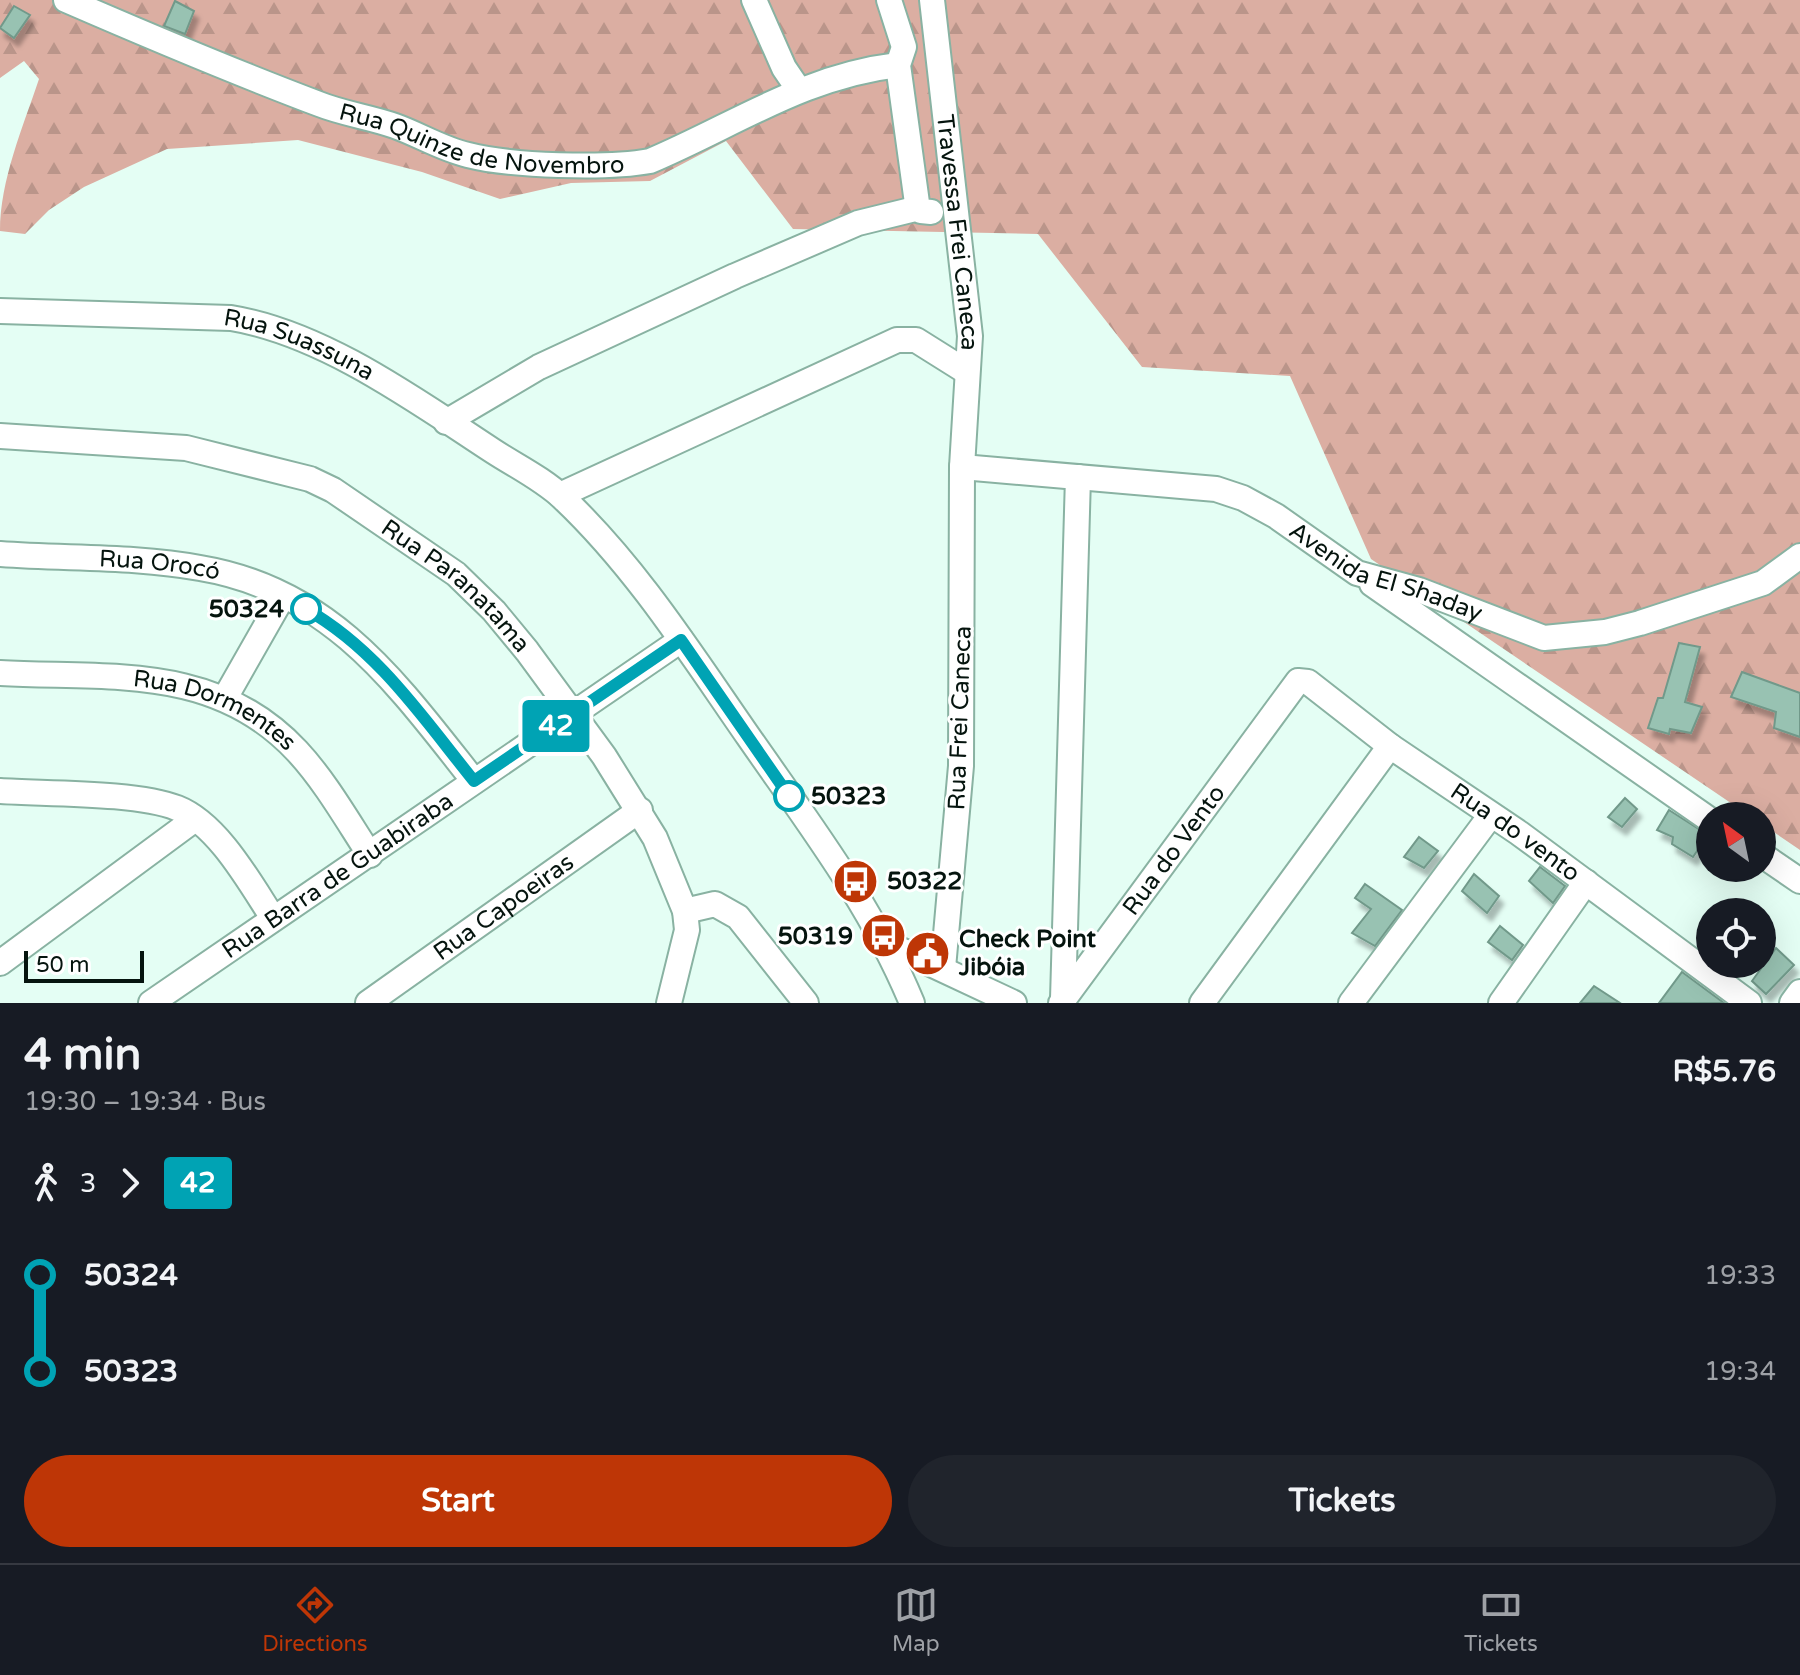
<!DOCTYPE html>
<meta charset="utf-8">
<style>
:root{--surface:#171b24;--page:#20242c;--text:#f1f3f6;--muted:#9ea1a6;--line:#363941;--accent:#be3606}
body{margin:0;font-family:"Varela Round",sans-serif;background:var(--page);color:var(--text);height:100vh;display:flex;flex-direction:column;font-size:30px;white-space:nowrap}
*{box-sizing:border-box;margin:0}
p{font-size:26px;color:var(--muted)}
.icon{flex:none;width:44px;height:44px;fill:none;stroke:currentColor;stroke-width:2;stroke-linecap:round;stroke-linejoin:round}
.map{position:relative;height:1003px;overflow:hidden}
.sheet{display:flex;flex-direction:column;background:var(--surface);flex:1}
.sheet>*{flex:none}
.badge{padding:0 16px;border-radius:6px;font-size:28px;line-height:52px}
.needle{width:52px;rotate:327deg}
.tools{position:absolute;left:1696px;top:802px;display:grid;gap:16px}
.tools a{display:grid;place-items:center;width:80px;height:80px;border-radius:50%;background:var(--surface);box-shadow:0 8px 32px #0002;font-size:40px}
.scale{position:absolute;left:24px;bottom:20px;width:120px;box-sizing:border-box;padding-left:8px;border:4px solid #05140e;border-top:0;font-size:22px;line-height:28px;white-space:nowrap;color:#05140e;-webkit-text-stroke:6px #fff;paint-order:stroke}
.map>.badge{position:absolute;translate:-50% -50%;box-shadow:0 0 0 4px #fff}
.legs{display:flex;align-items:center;gap:12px;height:88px;padding:0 24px;font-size:26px}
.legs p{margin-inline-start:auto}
.summary{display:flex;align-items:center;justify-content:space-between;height:136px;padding:0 24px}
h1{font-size:44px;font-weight:700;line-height:60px}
.primary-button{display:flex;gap:16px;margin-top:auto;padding:16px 24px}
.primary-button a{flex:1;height:92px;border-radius:48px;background:var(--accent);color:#fff;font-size:32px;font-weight:700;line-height:92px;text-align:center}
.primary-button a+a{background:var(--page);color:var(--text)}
ul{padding:0 24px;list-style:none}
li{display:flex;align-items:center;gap:28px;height:96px;font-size:30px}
li i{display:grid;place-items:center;width:12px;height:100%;margin:0 10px;background:currentColor}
li i::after{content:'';width:20px;height:20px;margin:-10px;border:6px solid;border-radius:50%;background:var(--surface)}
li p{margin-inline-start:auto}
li:first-child i{background:linear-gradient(#0000 50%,currentColor 0)}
li:last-child i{background:linear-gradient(currentColor 50%,#0000 0)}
.tabs{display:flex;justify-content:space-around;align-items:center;height:112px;border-top:2px solid var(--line);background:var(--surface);font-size:22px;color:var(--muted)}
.tabs a{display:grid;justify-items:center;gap:4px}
.tabs .active{color:var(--accent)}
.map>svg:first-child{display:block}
.forest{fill:url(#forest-firs)}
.building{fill:#98c2b2;stroke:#71998a;stroke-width:2;filter:url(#shadow)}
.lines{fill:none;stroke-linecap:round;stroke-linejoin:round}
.minor-casing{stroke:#89b2a2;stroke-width:28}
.minor{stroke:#fff;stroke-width:24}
.line-1-casing{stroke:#fff;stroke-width:18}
.line-1{stroke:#00a3b4;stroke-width:12}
.stop-1-dot{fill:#fff;stroke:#00a3b4;stroke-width:4}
.labels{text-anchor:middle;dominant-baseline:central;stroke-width:6;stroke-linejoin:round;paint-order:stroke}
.street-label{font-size:24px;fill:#05140e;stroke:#fff}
.stop-label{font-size:24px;font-weight:bold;fill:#05140e;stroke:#fff;text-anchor:end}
.poi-label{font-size:24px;font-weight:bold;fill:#05140e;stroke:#fff;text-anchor:start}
</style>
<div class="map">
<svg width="1800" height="1003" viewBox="0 0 1800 1003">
<defs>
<pattern id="forest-firs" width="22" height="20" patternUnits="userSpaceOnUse" patternTransform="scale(2)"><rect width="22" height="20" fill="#dbaea2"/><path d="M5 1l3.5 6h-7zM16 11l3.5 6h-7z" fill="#ba958a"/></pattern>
<filter id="shadow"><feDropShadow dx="4.5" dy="8" stdDeviation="2" flood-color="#0004"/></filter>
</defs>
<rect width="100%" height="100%" fill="#e4fef4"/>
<path class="forest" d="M0 0H1800V850L1762 824V816H1750L1371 559 1290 376 1142 367 1038 234 793 229 726 141 650 181 571 183 500 199 422 172 298 140 167 149 84 187 49 210 25 234 0 231C0 180 23 127 39 79L24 61 0 78Z"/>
<path class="building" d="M175 1 194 11 185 34 164 26Z
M14 6 30 15 14 38 0 28Z
M1679 643 1700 647 1685 702 1702 707 1691 733 1670 729 1669 734 1648 728 1658 698H1663Z
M1742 672 1800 693V737L1774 728 1776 712 1731 697Z
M1625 798 1637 809 1622 827 1608 817Z
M1669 810 1708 835 1693 857 1672 844 1673 837 1657 830Z
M1419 837 1438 851 1424 868 1404 857Z
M1540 867 1565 886 1553 903 1529 881Z
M1474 874 1499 896 1487 913 1462 891Z
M1365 884 1402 910 1375 946 1352 933 1371 909 1355 898Z
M1500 926 1523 945 1512 960 1488 942Z
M1776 948 1794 965 1766 994 1752 981Z
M1682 972 1724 1003H1659Z
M1594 986 1620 1003H1580Z"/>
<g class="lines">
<defs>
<g id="minor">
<path id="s1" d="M66 0C149 36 234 72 319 104 344 114 370 117 395 126 420 135 442 149 468 155 512 166 606 169 650 161 735 125 804 76 898 65"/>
<path d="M754 0 784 68 799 90"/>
<path d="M889 0 904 47 898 65 917 203 921 211 931 212"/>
<path id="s2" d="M932 0 970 336 962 467 961 766 943 968"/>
<path id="s3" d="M0 311 231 318C323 333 415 400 493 451 516 466 543 479 563 498 636 567 691 654 748 736 809 824 871 904 912 1003"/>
<path d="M446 422 539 367 735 276 858 223 919 208"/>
<path id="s4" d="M0 436 186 448 310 479 333 490 456 574 494 611 527 651 604 756 655 838 685 911 687 930 669 1003"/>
<path id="s5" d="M962 467 1216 489 1243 498 1276 516 1357 573 1419 590 1544 638 1605 632 1640 623 1763 583 1800 556"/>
<path d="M560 495 897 340H916L967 372"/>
<path id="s6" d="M0 554C66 559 135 556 200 568 332 590 397 684 474 781"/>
<path d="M1372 584 1710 820"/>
<path id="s7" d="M0 673C108 679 215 663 297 751 325 781 347 820 370 855"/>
<path d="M225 698 283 596"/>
<path d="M0 791C46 794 137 792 177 808 218 824 250 883 273 918"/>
<path d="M1762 855 1800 881"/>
<path d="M685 911 715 904 738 917 806 1003"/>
<path d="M888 944 1014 1003"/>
<path d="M0 963 195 819"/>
<path d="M1063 999 1078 477"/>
<path id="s8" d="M151 1003 681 640"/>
<path id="s9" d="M368 1003 640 810"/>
<path id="s10" d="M1061 1003 1298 681 1308 682 1390 746 1519 833 1749 1003"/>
<path d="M1202 1003 1390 746"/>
<path d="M1351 1003 1491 815"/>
<path d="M1501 1003 1586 882"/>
<path d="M1792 1003 1800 992"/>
</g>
</defs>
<use href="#minor" class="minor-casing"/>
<use href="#minor" class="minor"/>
</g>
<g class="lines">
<defs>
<path id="line-1" d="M306 609C378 650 423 718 474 781L681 640 789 796"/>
</defs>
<use href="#line-1" class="line-1-casing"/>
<use href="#line-1" class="line-1"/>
</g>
<defs>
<symbol id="bus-disc" viewBox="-11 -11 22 22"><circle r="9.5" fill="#be3606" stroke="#fff"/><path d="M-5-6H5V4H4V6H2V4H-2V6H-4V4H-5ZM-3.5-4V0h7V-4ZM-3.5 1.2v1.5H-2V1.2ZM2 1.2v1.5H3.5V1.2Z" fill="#fff"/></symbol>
<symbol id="civic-disc" viewBox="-11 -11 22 22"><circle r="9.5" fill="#be3606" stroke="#fff"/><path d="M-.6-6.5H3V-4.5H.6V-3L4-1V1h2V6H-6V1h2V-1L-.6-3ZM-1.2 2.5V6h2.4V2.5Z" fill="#fff"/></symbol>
</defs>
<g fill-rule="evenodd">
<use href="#bus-disc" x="830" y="856" width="51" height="51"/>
<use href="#bus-disc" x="858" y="910" width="51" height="51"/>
<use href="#civic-disc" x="902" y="928" width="51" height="51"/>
</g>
<g class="stop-1-dot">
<circle cx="306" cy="609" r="14"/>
<circle cx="789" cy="796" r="14"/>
</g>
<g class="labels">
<g class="street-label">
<text stroke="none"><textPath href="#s1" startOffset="442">Rua Quinze de Novembro</textPath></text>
<text stroke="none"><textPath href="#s2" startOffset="234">Travessa Frei Caneca</textPath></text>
<text stroke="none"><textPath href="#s3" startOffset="304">Rua Suassuna</textPath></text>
<text stroke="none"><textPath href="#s6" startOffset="160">Rua Orocó</textPath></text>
<text stroke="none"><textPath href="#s5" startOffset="446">Avenida El Shaday</textPath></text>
<text stroke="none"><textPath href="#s4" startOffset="496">Rua Paranatama</textPath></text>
<text stroke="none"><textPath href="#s7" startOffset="222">Rua Dormentes</textPath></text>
<text transform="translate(960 718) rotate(-88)">Rua Frei Caneca</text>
<text stroke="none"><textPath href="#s10" startOffset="666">Rua do vento</textPath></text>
<text stroke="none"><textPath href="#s10" startOffset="190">Rua do Vento</textPath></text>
<text stroke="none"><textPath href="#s8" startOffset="226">Rua Barra de Guabiraba</textPath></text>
<text stroke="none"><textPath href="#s9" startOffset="166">Rua Capoeiras</textPath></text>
</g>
<g class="stop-label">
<text x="284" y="609">50324</text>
<text x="811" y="796" text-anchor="start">50323</text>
</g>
<g class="poi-label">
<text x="887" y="881">50322</text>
<text x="853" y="936" text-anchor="end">50319</text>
<text x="959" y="939">Check Point<tspan x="959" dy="28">Jibóia</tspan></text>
</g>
</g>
</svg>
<div class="tools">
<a><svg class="needle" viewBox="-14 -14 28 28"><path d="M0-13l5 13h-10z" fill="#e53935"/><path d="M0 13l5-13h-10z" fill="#9ea1a6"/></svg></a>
<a><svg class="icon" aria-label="locate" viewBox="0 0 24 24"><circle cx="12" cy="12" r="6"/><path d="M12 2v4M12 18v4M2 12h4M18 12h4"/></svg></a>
</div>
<div class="scale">50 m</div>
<b class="badge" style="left:556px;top:726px;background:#00a3b4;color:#fff">42</b>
</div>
<section class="sheet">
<div class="summary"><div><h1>4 min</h1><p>19:30 – 19:34 · Bus</p></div><b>R$5.76</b></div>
<div class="legs"><svg class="icon" aria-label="walk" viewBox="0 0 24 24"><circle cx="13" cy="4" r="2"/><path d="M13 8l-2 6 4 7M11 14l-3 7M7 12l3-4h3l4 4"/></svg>3<svg class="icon" aria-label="forward" viewBox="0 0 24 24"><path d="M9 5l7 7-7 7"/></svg><b class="badge" style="background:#00a3b4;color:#fff">42</b></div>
<ul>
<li><i style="color:#00a3b4"></i><b>50324</b><p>19:33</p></li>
<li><i style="color:#00a3b4"></i><b>50323</b><p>19:34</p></li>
</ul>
<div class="primary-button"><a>Start</a><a>Tickets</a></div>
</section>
<nav class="tabs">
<a class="active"><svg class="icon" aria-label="directions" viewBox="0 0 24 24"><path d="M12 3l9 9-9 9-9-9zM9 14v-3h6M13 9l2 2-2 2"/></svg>Directions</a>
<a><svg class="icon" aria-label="map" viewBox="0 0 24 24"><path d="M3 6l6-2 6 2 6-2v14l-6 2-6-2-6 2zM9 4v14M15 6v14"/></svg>Map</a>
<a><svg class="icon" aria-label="tickets" viewBox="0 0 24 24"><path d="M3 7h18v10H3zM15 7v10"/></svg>Tickets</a>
</nav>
